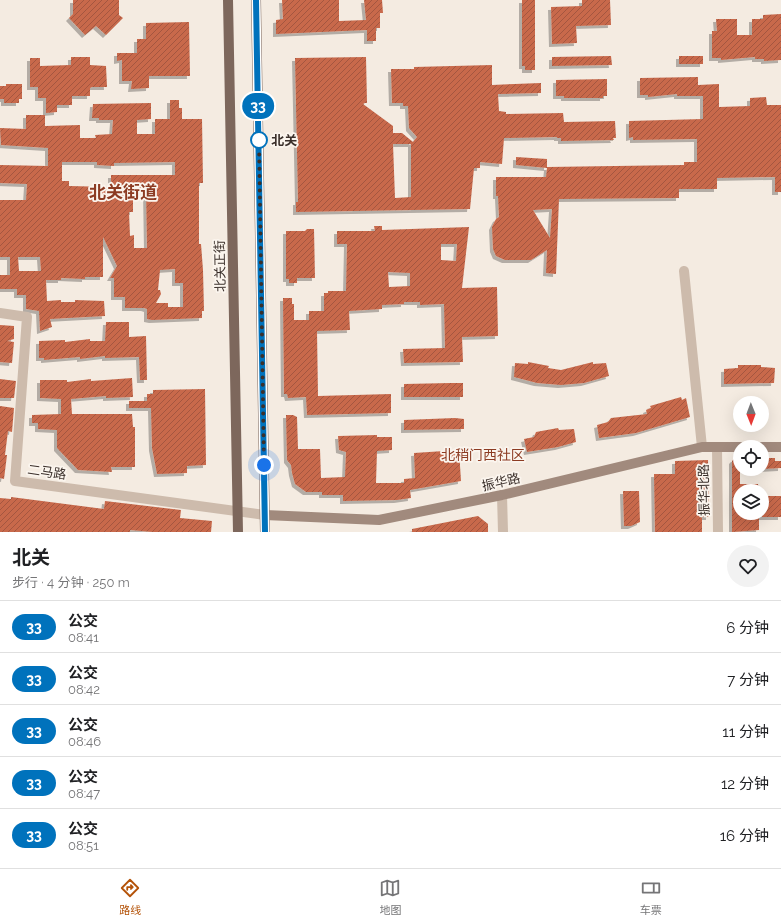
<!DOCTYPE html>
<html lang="zh">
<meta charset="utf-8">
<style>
:root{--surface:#fff;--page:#f2f2f2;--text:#202124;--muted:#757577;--line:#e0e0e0;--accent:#b45309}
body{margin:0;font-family:Raleway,"Noto Sans SC",sans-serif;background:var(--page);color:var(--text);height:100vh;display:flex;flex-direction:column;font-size:15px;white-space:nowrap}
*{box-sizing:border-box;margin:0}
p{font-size:13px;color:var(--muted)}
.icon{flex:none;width:22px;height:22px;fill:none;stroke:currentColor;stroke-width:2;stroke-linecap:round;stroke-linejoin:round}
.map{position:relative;height:532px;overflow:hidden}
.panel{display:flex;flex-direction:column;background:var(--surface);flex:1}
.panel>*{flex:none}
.badge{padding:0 8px;border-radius:13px;font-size:14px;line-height:26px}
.needle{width:26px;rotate:179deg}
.fabs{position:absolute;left:733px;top:396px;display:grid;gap:8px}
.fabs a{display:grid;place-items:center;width:36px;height:36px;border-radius:50%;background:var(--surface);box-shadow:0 4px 16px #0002;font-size:20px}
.you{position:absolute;width:20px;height:20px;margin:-10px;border:3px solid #fff;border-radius:50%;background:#1a73e8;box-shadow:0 0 0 6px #1a73e833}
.map>.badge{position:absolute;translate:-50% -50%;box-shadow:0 0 0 2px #fff}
.round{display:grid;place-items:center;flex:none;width:42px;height:42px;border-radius:21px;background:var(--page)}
.headline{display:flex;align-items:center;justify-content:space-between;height:68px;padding:0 12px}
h1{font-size:19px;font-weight:700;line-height:30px}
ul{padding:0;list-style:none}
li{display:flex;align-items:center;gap:12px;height:52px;padding:0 12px;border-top:1px solid var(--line)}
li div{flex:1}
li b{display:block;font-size:15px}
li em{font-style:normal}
li .badge{min-width:44px;font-weight:700;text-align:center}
.tabs{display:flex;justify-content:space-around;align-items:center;height:56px;border-top:1px solid var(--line);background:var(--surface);font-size:11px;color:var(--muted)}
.tabs a{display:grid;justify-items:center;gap:2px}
.tabs .current{color:var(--accent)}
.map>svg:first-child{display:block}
.building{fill:url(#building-hatch);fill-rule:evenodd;filter:url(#shadow)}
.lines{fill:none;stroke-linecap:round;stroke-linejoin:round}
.street{stroke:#cdbbac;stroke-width:10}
.secondary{stroke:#a18a7d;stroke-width:10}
.primary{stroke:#7d675c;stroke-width:10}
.line-casing{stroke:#fff;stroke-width:9}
.line{stroke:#0072bc;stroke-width:6}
.walk{stroke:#3b302b;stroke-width:4;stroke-dasharray:0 7.2}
.stop-dot{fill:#fff;stroke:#0072bc;stroke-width:2}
.labels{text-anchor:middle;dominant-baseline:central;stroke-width:3.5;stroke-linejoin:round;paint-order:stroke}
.stop-label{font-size:13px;font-weight:bold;fill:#3b302b;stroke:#fbf5ee;text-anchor:start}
.street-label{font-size:13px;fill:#3b302b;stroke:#fbf5ee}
.neighbourhood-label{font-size:14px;fill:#8c3b22;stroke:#fbf5ee}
.district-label{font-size:17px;font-weight:bold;fill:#8c3b22;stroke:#fbf5ee}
</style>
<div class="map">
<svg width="781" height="532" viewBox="0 0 781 532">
<defs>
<pattern id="building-hatch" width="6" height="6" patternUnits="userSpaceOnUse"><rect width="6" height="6" fill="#c8694b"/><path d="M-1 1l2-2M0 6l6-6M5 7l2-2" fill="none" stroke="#a4573f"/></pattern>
<filter id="shadow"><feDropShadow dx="-3" dy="3" stdDeviation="0" flood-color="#0004"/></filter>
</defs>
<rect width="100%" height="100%" fill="#f4ebe1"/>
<path class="building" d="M73 0H119V15L123 18 106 35 96 26 85 35 69 18 73 14Z
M282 0H339V21L366 20 364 0H382L383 13H380V28H376V41H367V30L276 34V20L283 19Z
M522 0H535V70H525V66H522Z
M582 0H610L611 25 576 26 577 43 552 44 551 7 582 6Z
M781 14V60L764 61V59H755V57L721 60V58H712V31H717L716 19H737V35H752V19H763V15Z
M189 22 190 76H149V88L131 89 132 81H122V60L117 61V53H137V39H146V23Z
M611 56 612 65 552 66V57Z
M679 56H703V64H679Z
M71 57H90V65L106 66 107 87H92L90 88V96H72V105H57V112L46 113V98H38V87H30V58H40V66L71 65Z
M366 57 367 103H363L365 104H363L393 126V133H402L413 142 417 137 409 128 408 106H403V103H392L391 69H414V67L492 65V85L541 83V93L498 94 499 111 506 112V114L563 113 564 122 615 121 616 138H613L614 140 561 141V138H557V137L504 138 502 164 480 162V168H474L470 209 296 212V202H298V200L295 58ZM393 144H411V197L395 198Z
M698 77V85L719 84V107L750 106V98L766 97 767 105H781V192H775V177L717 178V189H679V198L559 199 556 274 546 273 547 250 531 260H505L496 256 493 249 492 227 496 219 499 217 498 196H496V177H546L547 168 516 165V157L547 159V167L684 165V162H697V139L633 140V137L629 138V121L703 119V96H677V94L648 97V95H640V78ZM552 209 550 238 533 210Z
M607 79V96H603V98H564V96H556V80Z
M6 84H22V99H19V103H4V99H0V86H6Z
M170 100H179V108H182V119H202L203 183H199V244H201L203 270 204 311H202V318L152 320 147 319V309L144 308H125V297H114V278H110L117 266 103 237V277H85V279L61 278V280H46L47 301 61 300V302H75V300L104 301 105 316 50 319 52 327 40 331 39 311 26 309V295H17V289H0V275H10V257H0V200H26L27 184 0 183V165L48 166V148L1 145 0 128 26 129V115H45V126L80 125V138H96L95 135 112 134 113 120H99V118H92L93 104 151 103V119L137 120V134H155V119H170ZM62 162H97V165L114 166V163L175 162V175H111V187L69 186V181H62ZM133 188H146L147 248H134V235L130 236 129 212H133ZM18 257H40L41 271H19ZM175 269V283H183V307H168V303H156L161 294 160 290H158L160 270Z
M374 226H382V230L469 227 462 288 497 287 498 336 462 337 463 362 404 363 403 349 445 348 444 304 420 305V302H404V304L382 305V309L349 311 350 330 317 331 318 396 391 394V413L307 415 306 397 288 398 287 394H284L283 298H292V304H294V320H309V311H324V293H328V291H346L347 244H337V231H375ZM441 244H457L456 261 441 260ZM388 272 410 273V286L389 287Z
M307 229H314L315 278H297V283H289V279H286V231H305Z
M106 322H129V337L146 336 147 380H140L139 357 105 358V356L80 359V357L44 360V358H39V341L65 340V342L90 339V341H105Z
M0 325 14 326V339L7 341 14 342 12 363 0 362Z
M528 362 549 366 548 368 561 370 593 362V364L606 363 609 376 584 383 561 385 537 383 514 377 515 363 528 364Z
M738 365H761V367L775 368 774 383 724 384V369L738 368Z
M132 378 133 397 106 398V396L71 399 72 414H132L133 427H135V467H111L112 472 78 470 57 448V430L38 429V423H32V415L61 414V399L40 398V380H67V382L91 379V381Z
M0 379 16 381 14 398H0Z
M451 383H463V397H404V384Z
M205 389 206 465 187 466V473L157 474 152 448 151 408H129V401H147V394H153V390Z
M681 397 682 400 686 398 690 417 636 433 599 438 597 425 608 422 611 418 647 414 646 410 651 408 650 406Z
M0 406 14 408 12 432 8 431 5 455H7L4 479 0 478Z
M286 415H293L297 417 298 449H320L321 478 345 477 346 452 339 450 338 436 377 435V437H392V450L377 451 376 483H404V479L415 478 414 453 459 450 461 481 410 490 411 498 397 500 343 501V495H322V492H306L295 484 292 473 291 465 287 460Z
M455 418 464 419V429L404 430V420Z
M558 428 559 430 574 429 576 442 558 447 527 452 524 439 534 437 536 432Z
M762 458H775V461H781V468L762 469Z
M734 459H740V484H758L759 491H740V513H759V530L732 532V461Z
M708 460 709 517H702V532H655L654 474H675V461Z
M623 491H639L640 522 631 526H624Z
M762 496H781V517H762Z
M11 497 104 509 105 501 181 510 180 518 212 521 211 532H153L130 530V532H0V498L11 499Z
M478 516 488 524V532H412V529Z"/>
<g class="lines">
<path class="street" d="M684 271 702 447
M0 313 27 317 15 481 265 515
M717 447 718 532
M502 495 503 532"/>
<path class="secondary" d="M762 447H781
M265 515 379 520 502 495 702 447H740"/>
<path class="primary" d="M228 0 238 532
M256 0 265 532"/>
</g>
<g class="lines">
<defs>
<path id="line" d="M256 0 265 532"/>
</defs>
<use href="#line" class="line-casing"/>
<use href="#line" class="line"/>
<path class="walk" d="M259 140 264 465"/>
</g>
<circle class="stop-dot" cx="259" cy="140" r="8"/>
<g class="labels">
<g class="stop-label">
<text x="271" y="140">北关</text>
</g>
<g class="street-label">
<text transform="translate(220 266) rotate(-91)">北关正街</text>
<text transform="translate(47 472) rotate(8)">二马路</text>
<text transform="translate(501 482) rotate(-13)">振华路</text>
<text transform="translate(704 490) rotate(-91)">振华北路</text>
</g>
<g class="neighbourhood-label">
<text x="483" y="455">北稍门西社区</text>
</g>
<g class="district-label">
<text x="123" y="192">北关街道</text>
</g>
</g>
</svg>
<div class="fabs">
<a><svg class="needle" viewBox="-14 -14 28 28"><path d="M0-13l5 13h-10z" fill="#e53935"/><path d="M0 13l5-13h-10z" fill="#757577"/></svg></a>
<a><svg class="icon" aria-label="locate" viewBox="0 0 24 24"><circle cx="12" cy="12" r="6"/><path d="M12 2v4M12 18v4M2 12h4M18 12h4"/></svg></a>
<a><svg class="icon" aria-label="layers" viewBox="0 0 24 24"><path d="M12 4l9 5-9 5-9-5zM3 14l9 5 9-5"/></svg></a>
</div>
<div class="you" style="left:264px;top:465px"></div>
<b class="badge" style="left:258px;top:106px;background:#0072bc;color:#fff">33</b>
</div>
<section class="panel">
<div class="headline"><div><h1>北关</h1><p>步行 · 4 分钟 · 250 m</p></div><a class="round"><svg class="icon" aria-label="heart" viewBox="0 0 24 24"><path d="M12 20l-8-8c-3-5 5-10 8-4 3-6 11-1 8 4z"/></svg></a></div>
<ul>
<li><span class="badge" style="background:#0072bc;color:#fff">33</span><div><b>公交</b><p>08:41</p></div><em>6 分钟</em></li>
<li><span class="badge" style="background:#0072bc;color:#fff">33</span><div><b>公交</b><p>08:42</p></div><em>7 分钟</em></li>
<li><span class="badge" style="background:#0072bc;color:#fff">33</span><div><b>公交</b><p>08:46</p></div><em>11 分钟</em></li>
<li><span class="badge" style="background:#0072bc;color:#fff">33</span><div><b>公交</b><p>08:47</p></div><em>12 分钟</em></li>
<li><span class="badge" style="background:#0072bc;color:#fff">33</span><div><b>公交</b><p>08:51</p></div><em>16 分钟</em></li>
</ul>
</section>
<nav class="tabs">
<a class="current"><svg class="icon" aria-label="directions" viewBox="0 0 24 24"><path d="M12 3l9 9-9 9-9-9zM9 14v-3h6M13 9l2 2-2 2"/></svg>路线</a>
<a><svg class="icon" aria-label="map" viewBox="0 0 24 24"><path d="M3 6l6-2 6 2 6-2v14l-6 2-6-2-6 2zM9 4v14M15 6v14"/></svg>地图</a>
<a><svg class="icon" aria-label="tickets" viewBox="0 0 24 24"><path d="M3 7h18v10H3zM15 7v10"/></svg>车票</a>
</nav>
